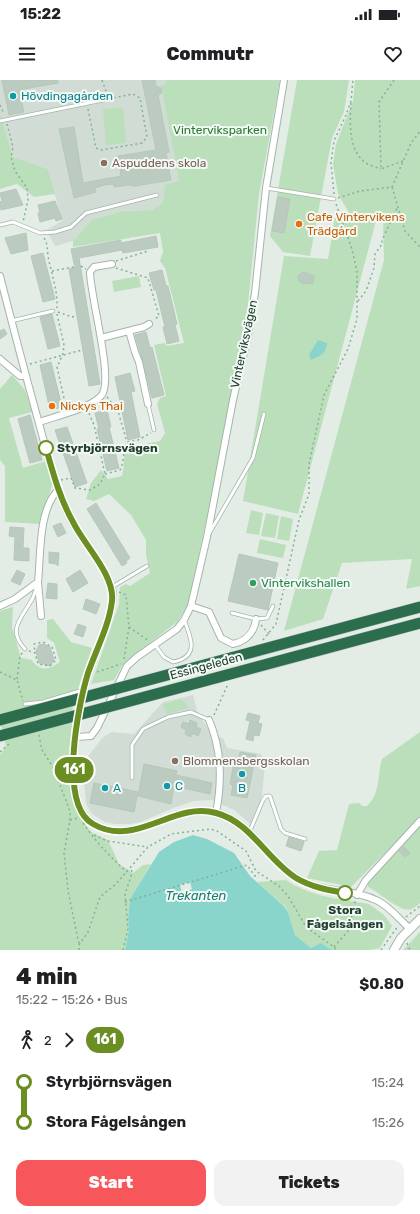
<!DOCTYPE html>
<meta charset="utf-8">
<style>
:root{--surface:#fff;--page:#f2f2f2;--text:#202124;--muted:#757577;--accent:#f7575b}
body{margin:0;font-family:Rubik,sans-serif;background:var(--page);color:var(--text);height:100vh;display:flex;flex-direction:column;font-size:15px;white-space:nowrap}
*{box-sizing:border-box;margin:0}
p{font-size:13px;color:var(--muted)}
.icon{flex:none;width:22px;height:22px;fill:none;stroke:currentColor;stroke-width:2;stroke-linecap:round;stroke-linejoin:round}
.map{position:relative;height:870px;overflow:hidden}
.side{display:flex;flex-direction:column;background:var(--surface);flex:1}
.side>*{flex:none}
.badge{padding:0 8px;border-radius:13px;font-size:14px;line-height:26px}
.map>.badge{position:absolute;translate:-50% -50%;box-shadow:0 0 0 2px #fff}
.legs{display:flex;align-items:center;gap:6px;height:44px;padding:0 16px;font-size:13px}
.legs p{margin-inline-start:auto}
.head{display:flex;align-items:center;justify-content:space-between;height:68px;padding:0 16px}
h1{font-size:22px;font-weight:800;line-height:30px}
.primary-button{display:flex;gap:8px;margin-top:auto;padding:8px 16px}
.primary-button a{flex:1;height:46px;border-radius:12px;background:var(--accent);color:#fff;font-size:16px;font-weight:800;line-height:46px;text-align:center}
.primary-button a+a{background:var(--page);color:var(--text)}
ul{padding:0 16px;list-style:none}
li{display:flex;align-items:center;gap:14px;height:40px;font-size:15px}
li i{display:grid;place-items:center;width:6px;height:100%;margin:0 5px;background:currentColor}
li i::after{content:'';width:10px;height:10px;margin:-5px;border:3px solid;border-radius:50%;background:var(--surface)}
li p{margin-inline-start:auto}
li:first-child i{background:linear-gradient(#0000 50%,currentColor 0)}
li:last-child i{background:linear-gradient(currentColor 50%,#0000 0)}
.status{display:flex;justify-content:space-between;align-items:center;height:28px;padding:0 20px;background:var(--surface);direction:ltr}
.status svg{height:11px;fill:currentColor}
header{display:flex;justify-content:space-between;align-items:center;height:52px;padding:0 16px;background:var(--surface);font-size:18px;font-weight:800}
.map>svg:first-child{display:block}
.built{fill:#d1ddd4}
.green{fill:#bbdfbb}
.water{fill:#89d4cb}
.pier{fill:#e3ede6}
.building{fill:#bbcbc0;stroke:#b5c7ba}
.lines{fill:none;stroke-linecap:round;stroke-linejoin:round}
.service-casing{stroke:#a5b5ab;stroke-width:4.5}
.minor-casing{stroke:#a5b5ab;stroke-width:8}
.tertiary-casing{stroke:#a5b5ab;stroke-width:10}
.path{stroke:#82b296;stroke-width:1.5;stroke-dasharray:2 3;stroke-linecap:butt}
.service{stroke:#fff;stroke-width:3}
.minor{stroke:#fff;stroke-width:6}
.tertiary{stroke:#fff;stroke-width:8}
.motorway-bridge-casing{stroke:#c1c9c5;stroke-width:12;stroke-linecap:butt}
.motorway-bridge{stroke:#2c6d4e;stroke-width:11}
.line-1-casing{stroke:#fff;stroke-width:9}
.line-1{stroke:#6b8e23;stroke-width:6}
.culture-dot{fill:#0f9aa8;stroke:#f3f9f5;stroke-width:1.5}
.education-dot{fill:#8d6e63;stroke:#f3f9f5;stroke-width:1.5}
.food-dot{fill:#e8710a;stroke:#f3f9f5;stroke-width:1.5}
.stop-1-dot{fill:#fff;stroke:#6b8e23;stroke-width:2}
.leisure-dot{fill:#2e9e5b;stroke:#f3f9f5;stroke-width:1.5}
.labels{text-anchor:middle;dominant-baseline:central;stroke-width:4;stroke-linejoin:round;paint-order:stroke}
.culture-label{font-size:12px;fill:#0d838f;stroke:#f3f9f5;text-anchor:start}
.park-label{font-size:12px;fill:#2a7833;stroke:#f3f9f5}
.education-label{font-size:12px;fill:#785e54;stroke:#f3f9f5;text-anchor:start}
.food-label{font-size:12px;fill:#c56008;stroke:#f3f9f5;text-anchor:start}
.street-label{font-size:12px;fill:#213f2f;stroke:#f3f9f5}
.stop-label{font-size:12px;font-weight:bold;fill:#213f2f;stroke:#f3f9f5;text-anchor:start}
.leisure-label{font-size:12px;fill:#27864d;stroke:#f3f9f5;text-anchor:start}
.water-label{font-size:13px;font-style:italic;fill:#197e73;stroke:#f3f9f5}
</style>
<div class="status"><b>15:22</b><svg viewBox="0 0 49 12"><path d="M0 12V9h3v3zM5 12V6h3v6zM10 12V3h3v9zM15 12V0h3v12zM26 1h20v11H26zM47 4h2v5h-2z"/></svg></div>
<header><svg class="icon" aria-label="menu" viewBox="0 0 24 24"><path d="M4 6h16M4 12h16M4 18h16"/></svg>Commutr<svg class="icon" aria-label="heart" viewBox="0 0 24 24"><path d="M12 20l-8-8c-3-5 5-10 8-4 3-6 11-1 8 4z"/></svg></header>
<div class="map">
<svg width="420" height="870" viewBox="0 0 420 870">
<rect width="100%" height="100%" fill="#e3ede6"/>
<path class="built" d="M0 0H166V4L161 5 180 101 166 111 163 122 152 130 122 131 91 140 73 161 55 166 46 150 62 141 48 89 13 77 0 33Z
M193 615 198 634 214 656 223 658 227 668 261 674 265 684 262 716 253 746 234 730 212 720 194 721 173 728 141 742 131 744H115L105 742 92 734 86 724 84 701 86 679 103 657 112 652 134 654 163 622Z"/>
<path class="green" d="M166 0H280L259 114 247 234 210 423 188 525 177 542 133 576 122 586 114 600 91 604 119 524 120 507 126 504 130 506 150 493 146 475V460L131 435 109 414 94 421 86 419 91 403 101 390 108 399 122 396C125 386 123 374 127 364L141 365 160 361 165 353 157 324 160 318 166 316 154 265 165 263 166 266 184 263 165 188 160 181 163 172 160 153 73 167V161L91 140 122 131 152 130 163 122 165 105 179 101 161 5 166 4Z
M297 0H349L344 32 332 58 310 176 283 172 270 156Z
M355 0H420V506L406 509 412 479 342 483 323 539 284 551 384 180 383 140 375 133 351 136 338 114 333 84 336 64 353 21Z
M123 27 126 63 106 65 103 29Z
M0 33 13 77 48 89 55 114 34 117 17 104 0 109Z
M335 137H377L298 434 243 421 284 176 328 179Z
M139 196 141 207 114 212 112 201Z
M12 295 25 310 32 332 9 338 23 388 46 381 52 405 40 444 5 442V386L0 380V309Z
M251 430 263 433 259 455 246 453Z
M266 433 279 436 275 458 261 456Z
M281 436 293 439 289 461 277 459Z
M260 459 286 465 283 478 257 473Z
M13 527 12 547 21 578 32 580C40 593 50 589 60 582L54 563 47 558V540L53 539 71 562 92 568 73 623 70 681 72 718 82 740 91 752 108 760 119 784 133 793 143 785 151 784 130 819 128 838 129 850 125 870H0V675L6 666 0 642V531Z
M182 619 189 628 167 634 163 624Z
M420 652V738L351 807 307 798 319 771 337 770 349 724 359 723 362 726H367C381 713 377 695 382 679Z
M420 744V823C418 825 415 827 412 829 402 834 379 812 368 807V800Z
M286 800C311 817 340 819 369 824L384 835 392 846 380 868 370 870H332L321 863 311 868 295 855 288 832 285 826 257 802Z
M420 852V870H403Z"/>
<path class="water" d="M318 260 327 263C327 273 320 276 311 280L309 275Z
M193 755 207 759 234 773 250 796 284 826 288 832 295 855 311 868 321 863 332 870H125L129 850 128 838 130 819 159 772 174 762Z"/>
<path class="pier" d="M190 802 192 809 182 813 180 805Z"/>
<path class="building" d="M2 0H58V3L19 10 24 32 9 35Z
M142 0H155L156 6 161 8 162 13 158 15 169 72 166 73 171 100 135 106 128 105 114 107V104L104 105 95 108 96 112 74 118 59 49 74 47 83 103 121 96 118 76 156 70Z
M16 109 23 125 1 130 0 122 2 121 0 113Z
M278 117 290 119 284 153 272 151Z
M55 121 62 139 56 141 55 138 40 142 38 133H40L38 125Z
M26 153 28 170 11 174 5 158Z
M156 156 158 167 123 173 122 170 79 178 100 304 89 306 69 189 75 188 71 169 121 160V163Z
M43 173 55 219 43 222 31 176Z
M162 190 166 206H168L177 244 175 245 179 261 167 264 163 247H165L156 210H154L149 193Z
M303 192 314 196 313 203 304 204 299 201 298 196Z
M52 234 60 266 48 269 40 237Z
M4 249 7 254 0 259V251Z
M146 252 150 268 152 267 164 315 152 318 143 281 135 255Z
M51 282 62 327 50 330 40 285Z
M130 293 135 311 131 312 140 357 128 360 115 297Z
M107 330 111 347H109L119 388 107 391 97 349H99L95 333Z
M30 335 42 380 30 383 18 339Z
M67 347 87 403 75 407 55 350Z
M96 423 130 478 126 481 127 483 122 486 87 429Z
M61 443 66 453 58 457 53 446Z
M10 447 24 448 23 468H29V481L14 480 15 457 9 456Z
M49 472 59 473 58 486 56 484 49 483Z
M239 474 278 483 268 530 228 521Z
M17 490 25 494 20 505 11 501Z
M80 490 88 503 73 512 66 499Z
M48 503 57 504V519L46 518Z
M86 519 100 524 96 534 83 529Z
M78 544 86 547 83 557 74 554Z
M44 564 50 567 54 580 50 586 39 583 36 571 39 565Z
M248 633 260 636 258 643 262 644 259 656 254 655 253 661 246 659 250 641 246 640Z
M190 640 197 643 196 647 201 649 198 656 193 653 191 657 185 654 186 650 181 647 183 642 189 644Z
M240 672 256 675 247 718 231 715 233 705 230 704 234 683 238 684Z
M144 684 177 691 176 695 212 703 210 714 174 706 171 724 138 716Z
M94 703 138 712 134 732 90 723Z
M289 757 304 762 301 771 286 766Z
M404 767 410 773 405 777 399 771Z"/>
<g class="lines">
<defs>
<path id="service" d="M0 41 108 19
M266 108 334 119
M0 145 13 142 40 153 55 152 71 147 86 133 157 115
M11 241 53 231
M148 324 154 350
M210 452 253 378 264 334
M112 507 147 486
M232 533 256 539 267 538 273 526
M155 565 164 577 173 582C199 577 192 559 184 540
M25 569C7 550 21 539 31 521 34 517 35 511 37 506
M25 624 43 622 83 610
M132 698V665L143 649 168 637 191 632 209 640
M249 753 263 720 266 716H270L281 749 285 753 305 759"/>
<path id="minor" d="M0 196C13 247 26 297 40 347 47 373 53 400 64 424 67 431 70 439 74 445 84 462 113 498 113 515 112 541 97 567 89 592 78 625 58 724 94 744 136 768 167 725 212 732 249 738 267 780 297 798 322 814 353 808 378 821 390 827 400 840 410 849
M129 251 135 272 139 282 148 324
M101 258 144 247 149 244
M0 279 20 296H26
M39 342C56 336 89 329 101 316 115 302 90 216 90 192L94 187 112 184
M38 502 41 536
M0 526 15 519 38 502C41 474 38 431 58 410
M191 526 209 532 221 558 233 564C247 561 254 553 256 539
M209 640C222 670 222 702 216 733
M76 657 91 656 97 648 127 586 137 577 177 549 184 540 191 526 207 457 233 320 248 255 255 213 266 108 284 0
M357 815 366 800 420 741"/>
<path id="tertiary" d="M394 870 401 858 420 839"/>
</defs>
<use href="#service" class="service-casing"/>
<use href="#minor" class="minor-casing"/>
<use href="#tertiary" class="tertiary-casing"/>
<path class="path" d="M102 0 107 14
M394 0 379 22 381 89 403 81
M351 23C350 42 348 71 366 83 370 86 376 87 381 89
M0 25 4 34
M88 29 96 68 101 70 142 63 147 57 140 18 133 14 113 18
M7 44 13 67 11 77 15 91 27 108 28 120 23 142
M392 107 405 151 420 167
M334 114 331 83 334 61 346 35 351 21 353 0
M338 118 360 111 392 107 411 63 420 51
M44 158C48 164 47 169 48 176 51 193 58 210 57 228
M116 181 148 171
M81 186 86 189
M116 188 148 198 159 236 154 240
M52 191 74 187
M358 221 366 211 374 188 375 174 382 164V160L398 126
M58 232 72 237 77 236
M57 234 64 265 63 274 57 287 66 327
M30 284 82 270
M107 317 118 331 127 362
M105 394 120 390C125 381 122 371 127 362L138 360 151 353
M61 400 71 398 75 408 90 410 100 404 105 394 94 345 88 331
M119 512 126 515 129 547 124 579
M261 545 269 554
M129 547 149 561
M263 560 276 544 299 440 309 414V384L324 315 348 269 357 239V192L352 169 336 124
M29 571 35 573 38 584 50 586 56 580 52 567 43 562 34 564 35 573
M0 592 17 600 23 621
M97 592 121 584
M17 599 20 576 23 572
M214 635 228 604
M39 655 42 670 53 687 70 731V740L64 773 68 811 79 864
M0 672 10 663
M70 740 78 738
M83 743C96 762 110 777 127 792
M94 755 107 761 148 767
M125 822 247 785 255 796 259 795
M406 837 420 826
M407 863 410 870
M334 867 349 850 355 821
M79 870V865L88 852 100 817 116 804 148 767 171 754 210 749 217 751 246 771 256 791 279 806 288 816 306 847 334 867 336 870
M123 870 128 849 125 814 132 793 131 787
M381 870 398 846"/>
<use href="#service" class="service"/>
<use href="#minor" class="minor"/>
<use href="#tertiary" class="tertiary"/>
<defs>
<path id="motorway-bridge" d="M0 640 420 527
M0 656 420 543"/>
</defs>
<use href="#motorway-bridge" class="motorway-bridge-casing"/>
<use href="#motorway-bridge" class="motorway-bridge"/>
</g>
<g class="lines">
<defs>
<path id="line-1" d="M46 368C53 393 60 419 73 442 84 465 115 495 112 521 109 546 96 570 88 593 78 626 58 724 93 744 136 769 173 721 216 733 251 742 267 780 296 798 311 807 328 810 345 813"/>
</defs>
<use href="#line-1" class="line-1-casing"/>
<use href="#line-1" class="line-1"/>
</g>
<g class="culture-dot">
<circle cx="13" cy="16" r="4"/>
<circle cx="242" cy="694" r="4"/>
<circle cx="167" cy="706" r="4"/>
<circle cx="105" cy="708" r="4"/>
</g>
<g class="education-dot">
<circle cx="104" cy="83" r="4"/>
<circle cx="175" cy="681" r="4"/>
</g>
<g class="food-dot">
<circle cx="299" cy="144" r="4"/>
<circle cx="52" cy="326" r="4"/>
</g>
<g class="stop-1-dot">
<circle cx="46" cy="368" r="7"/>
<circle cx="345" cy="813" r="7"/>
</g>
<circle class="leisure-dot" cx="253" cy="503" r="4"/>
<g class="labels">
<g class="culture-label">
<text x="21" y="16">Hövdingagården</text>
<text x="175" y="706">C</text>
<text x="113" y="708">A</text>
<text x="242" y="708" text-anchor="middle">B</text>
</g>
<g class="park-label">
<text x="220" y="50">Vinterviksparken</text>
</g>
<g class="education-label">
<text x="112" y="83">Aspuddens skola</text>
<text x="183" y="681">Blommensbergsskolan</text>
</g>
<g class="food-label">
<text x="307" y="137">Cafe Vintervikens<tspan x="307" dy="14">Trädgård</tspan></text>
<text x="60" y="326">Nickys Thai</text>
</g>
<g class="street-label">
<text transform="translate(244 264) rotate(-78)">Vinterviksvägen</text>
<text transform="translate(206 586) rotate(-15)">Essingeleden</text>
</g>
<g class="stop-label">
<text x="57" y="368">Styrbjörnsvägen</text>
<text x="345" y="830" text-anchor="middle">Stora<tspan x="345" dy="14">Fågelsången</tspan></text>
</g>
<g class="leisure-label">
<text x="261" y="503">Vintervikshallen</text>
</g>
<g class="water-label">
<text x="196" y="815">Trekanten</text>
</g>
</g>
</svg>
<b class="badge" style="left:74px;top:690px;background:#6b8e23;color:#fff">161</b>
</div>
<section class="side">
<div class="head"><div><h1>4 min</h1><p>15:22 – 15:26 · Bus</p></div><b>$0.80</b></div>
<div class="legs"><svg class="icon" aria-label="walk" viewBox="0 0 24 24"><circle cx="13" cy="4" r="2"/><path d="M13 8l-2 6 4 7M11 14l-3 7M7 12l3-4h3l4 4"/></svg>2<svg class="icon" aria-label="forward" viewBox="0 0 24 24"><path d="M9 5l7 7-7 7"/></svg><b class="badge" style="background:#6b8e23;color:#fff">161</b></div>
<ul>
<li><i style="color:#6b8e23"></i><b>Styrbjörnsvägen</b><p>15:24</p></li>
<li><i style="color:#6b8e23"></i><b>Stora Fågelsången</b><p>15:26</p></li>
</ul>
<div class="primary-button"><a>Start</a><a>Tickets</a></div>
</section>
